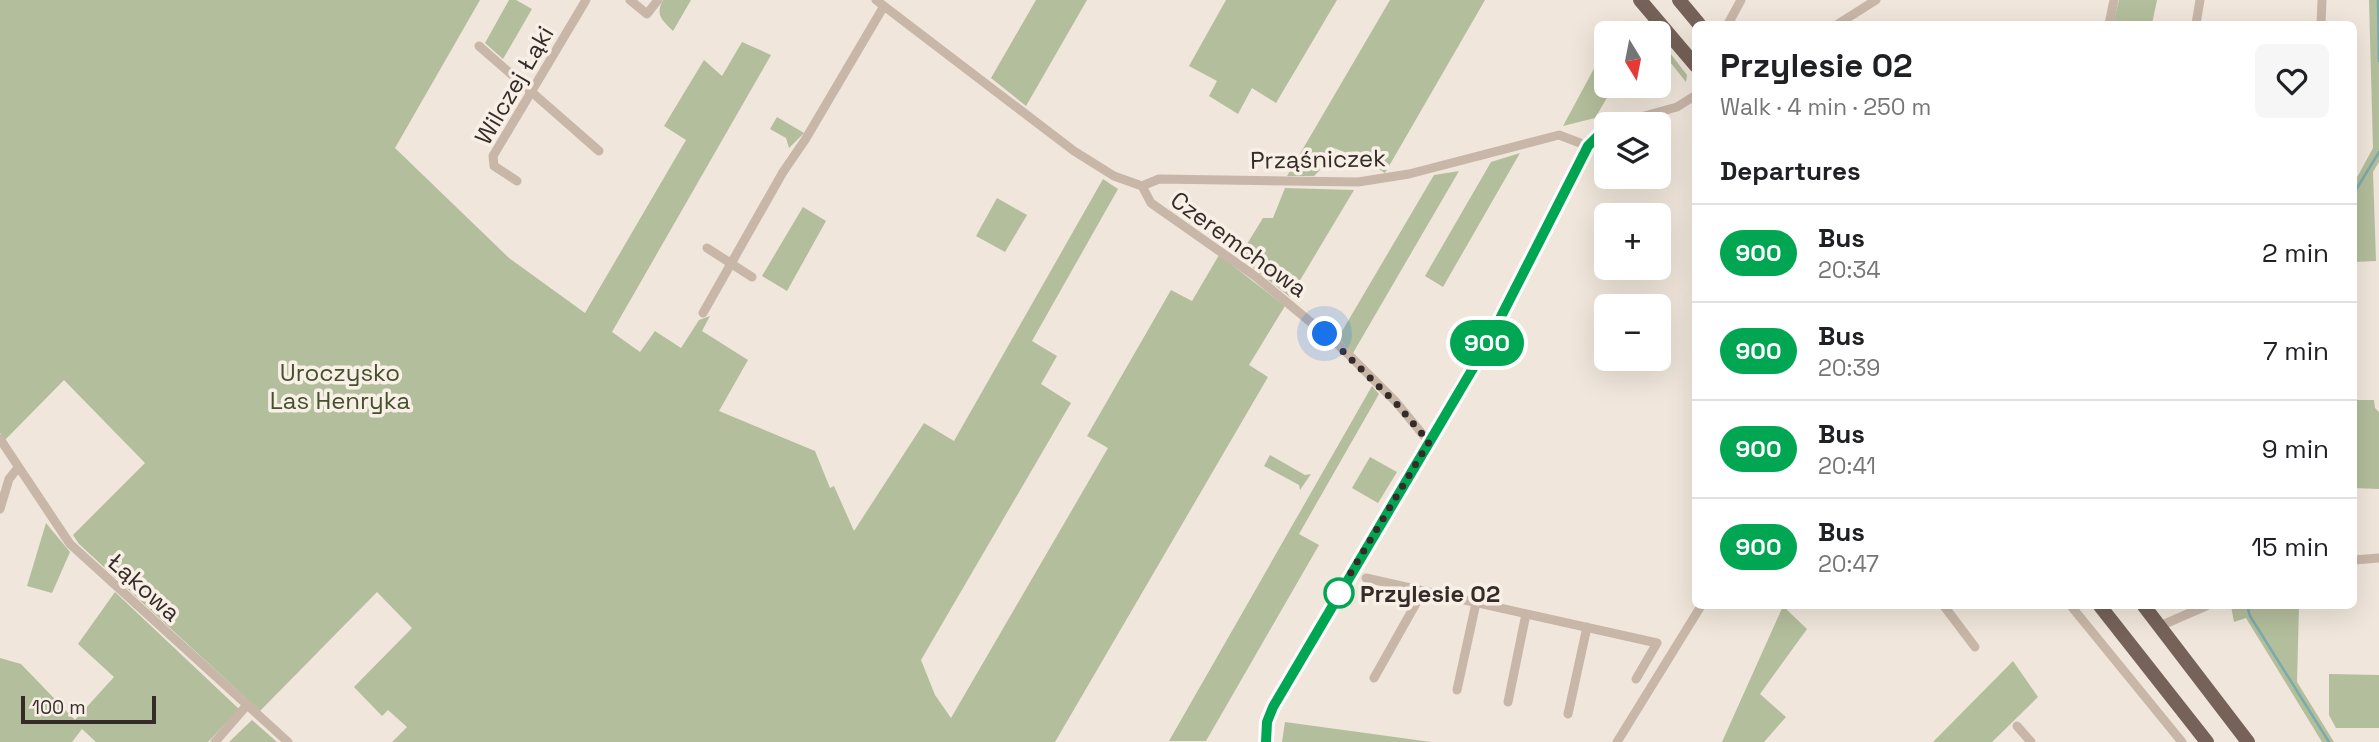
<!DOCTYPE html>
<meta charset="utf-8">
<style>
:root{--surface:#fff;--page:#f6f6f6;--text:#202124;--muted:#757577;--line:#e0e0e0}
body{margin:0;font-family:"Space Grotesk",sans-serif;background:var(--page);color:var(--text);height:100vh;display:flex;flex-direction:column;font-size:26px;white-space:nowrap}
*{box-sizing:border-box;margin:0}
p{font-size:23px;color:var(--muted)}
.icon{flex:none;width:38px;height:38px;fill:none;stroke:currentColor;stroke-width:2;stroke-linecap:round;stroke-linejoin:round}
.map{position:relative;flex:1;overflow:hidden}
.drawer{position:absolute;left:1692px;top:21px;width:665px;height:588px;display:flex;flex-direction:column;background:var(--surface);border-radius:10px;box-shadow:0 7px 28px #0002}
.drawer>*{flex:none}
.badge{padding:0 14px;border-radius:23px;font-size:24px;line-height:46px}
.needle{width:46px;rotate:170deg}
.controls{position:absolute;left:1594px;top:21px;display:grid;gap:14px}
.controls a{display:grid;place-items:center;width:77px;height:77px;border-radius:10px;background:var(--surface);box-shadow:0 7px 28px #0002;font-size:35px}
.scale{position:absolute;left:21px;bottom:18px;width:135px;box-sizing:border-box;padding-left:7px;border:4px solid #352b28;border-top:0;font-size:19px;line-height:24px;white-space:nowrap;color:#352b28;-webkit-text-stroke:5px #f8f0e7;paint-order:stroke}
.you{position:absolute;width:35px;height:35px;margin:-18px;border:5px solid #fff;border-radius:50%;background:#1a73e8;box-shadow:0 0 0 10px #1a73e833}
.map>.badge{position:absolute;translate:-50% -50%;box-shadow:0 0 0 4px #fff}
h2{padding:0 28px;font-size:26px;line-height:63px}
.round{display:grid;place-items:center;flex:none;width:74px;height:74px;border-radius:10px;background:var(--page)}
.headline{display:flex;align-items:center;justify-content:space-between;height:119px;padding:0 28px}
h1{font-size:33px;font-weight:600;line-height:52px}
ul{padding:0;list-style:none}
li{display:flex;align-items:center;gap:21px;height:98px;padding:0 28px;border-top:2px solid var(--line)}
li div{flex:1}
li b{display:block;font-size:26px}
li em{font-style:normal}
li .badge{min-width:77px;font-weight:700;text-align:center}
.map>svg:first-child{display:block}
.green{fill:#b3be9c}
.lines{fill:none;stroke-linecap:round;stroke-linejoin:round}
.stream{stroke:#7baaac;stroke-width:2.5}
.street{stroke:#c8b6a8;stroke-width:9}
.primary{stroke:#766259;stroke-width:14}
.line-casing{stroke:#fff;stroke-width:16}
.line{stroke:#00a651;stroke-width:10}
.walk{stroke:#352b28;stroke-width:7;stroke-dasharray:0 12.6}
.stop-dot{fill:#fff;stroke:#00a651;stroke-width:3.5}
.labels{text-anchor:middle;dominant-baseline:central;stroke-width:7;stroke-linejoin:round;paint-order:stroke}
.street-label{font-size:24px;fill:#352b28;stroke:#f8f0e7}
.park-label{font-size:24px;fill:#45512d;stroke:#f8f0e7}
.stop-label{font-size:24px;font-weight:bold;fill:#352b28;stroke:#f8f0e7;text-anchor:start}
</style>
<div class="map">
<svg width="2379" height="742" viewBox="0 0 2379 742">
<rect width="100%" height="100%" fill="#f0e6db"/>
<path class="green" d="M0 0H480L395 148 509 258 585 313 686 140 664 126 704 60 722 76 742 42 771 55 612 332 640 352 655 331 681 348 699 320 710 316 702 331 748 360 719 411 815 451 830 488 834 486 854 531 924 423 954 441 1103 179 1118 189 1032 341 1057 356 1041 384 1071 403 921 660 935 695 951 718 1108 448 1087 436 1171 290 1192 301 1219 255 1285 306 1249 365 1268 377 1055 742H392L407 727 388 710 382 716 354 687 412 628 377 592 260 711 79 544 73 535 145 463 64 380 5 440 0 433Z
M509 0H516L532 9 503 59 485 43Z
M663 0H691L673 31C662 20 655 15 663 0Z
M1036 0H1087L1026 106 991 78Z
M1226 0H1337L1276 103 1252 88 1238 114 1209 96 1217 81 1189 66Z
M1390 0H1485L1385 173 1363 159 1331 147 1320 170 1314 176H1287Z
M2119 0H2157L2152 24H2113Z
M2369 0H2379V162L2373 172 2376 261 2354 262V183L2373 148Z
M1659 39 1687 75 1686 82 1670 62 1665 64 1659 56Z
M1604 50 1606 86H1614L1595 118 1563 126Z
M777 117 804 133 789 148 786 138 770 129Z
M1520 153 1443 287 1425 276 1491 162Z
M1459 171 1353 353 1338 338 1434 175Z
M1285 188 1354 190 1290 297 1239 257 1263 218H1273Z
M997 198 1027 215 1005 252 976 236Z
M803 207 826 221 787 291 762 276Z
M1372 386 1379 394 1299 534 1319 545 1206 741H1169Z
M2354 400H2374L2375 408 2379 412V489L2354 488Z
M1270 455 1305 475 1311 474 1300 490 1299 485 1264 466Z
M1370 457 1397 472 1378 503 1352 488Z
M46 523 70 552 52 593 27 586Z
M115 592 239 709 208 742H96L82 729 72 742H0V658L21 664 75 720 114 677 78 644Z
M1783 606 1807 629 1760 694 1786 717 1764 742H1722Z
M2231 606H2299L2297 682 2334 742H2322L2246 618 2234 622Z
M2013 661 2038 697 1992 742H1933Z
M2329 674 2379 675V728H2336L2329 715Z
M252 720 277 742H229Z
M1285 722 1431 742H1282Z"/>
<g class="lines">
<path class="stream" d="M2378 0 2379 61
M2354 193 2379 152
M2247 606 2250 616 2329 742"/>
<path class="street" d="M630 0 647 14 658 0
M876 0 1074 151 1114 176 1142 186
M1728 24 1741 0
M1838 24 1876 0
M2109 24 2114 0
M2196 24 2200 0
M2321 24 2322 0
M479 46 599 151
M1615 124 1677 107 1696 95
M517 181 494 166 493 156 586 0
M1142 186 1159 179 1358 182 1409 174 1559 135 1588 146
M1142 186 1151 203 1255 276 1343 349 1396 402 1429 442
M707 248 752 277
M703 313 783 172 805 140 884 6
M0 439 70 544 288 742
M0 509 9 479 17 469
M2354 560 2379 558
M1366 578 1657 643 1636 679
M1944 606 1975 647
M2071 606 2182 742
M2160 626 2206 606
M1374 678 1423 591
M1457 690 1476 603
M1508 702 1526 614
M1568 714 1587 627
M2017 726 2031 742
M215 742 247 705
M1266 742 1267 722 1273 707 1485 348 1588 146 1606 128
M1617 742 1701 606"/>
<path class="primary" d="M1640 0 1696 66
M1679 0 1699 24
M2100 606 2207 742
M2144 606 2248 742"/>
</g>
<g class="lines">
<defs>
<path id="line" d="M1266 742 1267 722 1273 707 1485 348 1588 146 1606 128"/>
</defs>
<use href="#line" class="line-casing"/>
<use href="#line" class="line"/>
<path class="walk" d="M1325 334 1395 402 1429 442 1335 599 1339 593"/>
</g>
<circle class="stop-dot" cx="1339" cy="593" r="14"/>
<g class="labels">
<g class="street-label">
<text transform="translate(514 85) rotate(-60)">Wilczej Łąki</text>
<text transform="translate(1318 159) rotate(-1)">Prząśniczek</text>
<text transform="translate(1239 244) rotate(36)">Czeremchowa</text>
<text transform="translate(144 587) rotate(42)">Łąkowa</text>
</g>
<g class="park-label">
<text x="340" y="372">Uroczysko<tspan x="340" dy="28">Las Henryka</tspan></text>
</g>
<g class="stop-label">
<text x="1360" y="593">Przylesie 02</text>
</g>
</g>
</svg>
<div class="controls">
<a><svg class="needle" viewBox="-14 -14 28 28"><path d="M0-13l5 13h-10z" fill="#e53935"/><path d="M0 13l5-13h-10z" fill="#757577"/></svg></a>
<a><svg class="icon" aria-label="layers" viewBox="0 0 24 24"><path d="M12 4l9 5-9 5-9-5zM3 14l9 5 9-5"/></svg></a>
<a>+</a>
<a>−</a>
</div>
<div class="scale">100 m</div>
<div class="you" style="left:1325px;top:334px"></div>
<b class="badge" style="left:1487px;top:343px;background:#00a651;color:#fff">900</b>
<section class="drawer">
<div class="headline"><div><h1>Przylesie 02</h1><p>Walk · 4 min · 250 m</p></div><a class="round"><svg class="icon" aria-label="heart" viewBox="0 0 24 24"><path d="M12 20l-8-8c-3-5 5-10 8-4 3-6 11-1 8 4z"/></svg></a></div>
<h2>Departures</h2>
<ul>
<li><span class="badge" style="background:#00a651;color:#fff">900</span><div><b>Bus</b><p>20:34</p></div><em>2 min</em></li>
<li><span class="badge" style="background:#00a651;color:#fff">900</span><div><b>Bus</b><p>20:39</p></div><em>7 min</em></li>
<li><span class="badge" style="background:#00a651;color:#fff">900</span><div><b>Bus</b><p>20:41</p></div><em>9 min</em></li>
<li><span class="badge" style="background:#00a651;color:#fff">900</span><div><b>Bus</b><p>20:47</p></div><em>15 min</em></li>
</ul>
</section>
</div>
